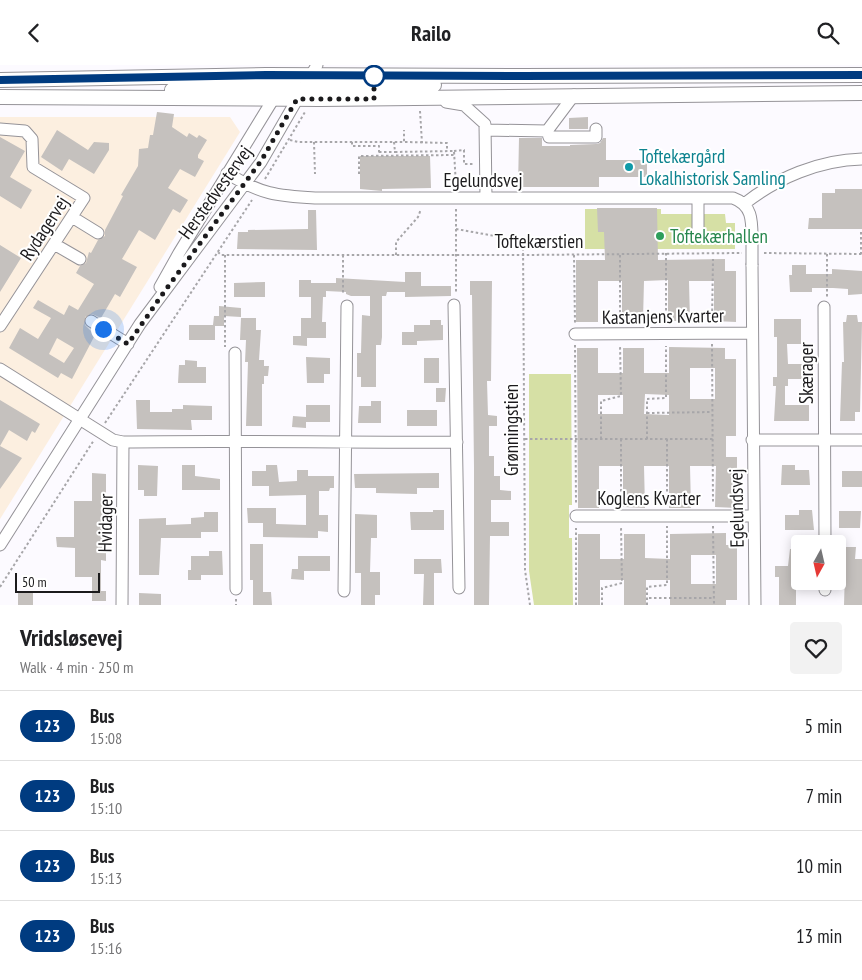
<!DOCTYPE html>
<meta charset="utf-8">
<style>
:root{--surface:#fff;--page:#f2f2f2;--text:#202124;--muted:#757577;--line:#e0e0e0}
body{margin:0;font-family:"PT Sans Narrow",sans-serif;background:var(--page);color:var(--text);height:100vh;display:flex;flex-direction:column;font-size:19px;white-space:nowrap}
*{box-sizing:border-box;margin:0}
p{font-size:16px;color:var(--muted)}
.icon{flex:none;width:28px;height:28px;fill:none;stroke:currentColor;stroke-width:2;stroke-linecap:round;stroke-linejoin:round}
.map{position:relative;height:540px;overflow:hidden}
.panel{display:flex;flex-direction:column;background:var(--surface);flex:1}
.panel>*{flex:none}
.badge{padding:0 10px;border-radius:16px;font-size:18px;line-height:32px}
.needle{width:32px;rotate:188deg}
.controls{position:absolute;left:791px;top:470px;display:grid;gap:10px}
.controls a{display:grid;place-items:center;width:55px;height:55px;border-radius:5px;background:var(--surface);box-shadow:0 2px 12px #0003;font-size:25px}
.scale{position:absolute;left:15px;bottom:12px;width:85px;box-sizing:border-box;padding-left:5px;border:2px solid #1b1a1c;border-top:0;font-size:14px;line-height:18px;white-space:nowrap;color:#1b1a1c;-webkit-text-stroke:4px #fff;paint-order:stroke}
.you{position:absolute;width:25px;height:25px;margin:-12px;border:4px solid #fff;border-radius:50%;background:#1a73e8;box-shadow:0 0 0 8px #1a73e833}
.map>.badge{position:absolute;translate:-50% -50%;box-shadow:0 0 0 2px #fff}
.round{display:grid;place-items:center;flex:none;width:52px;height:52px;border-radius:5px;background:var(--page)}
.overview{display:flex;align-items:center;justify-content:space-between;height:85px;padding:0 20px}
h1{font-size:24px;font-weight:800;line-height:38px}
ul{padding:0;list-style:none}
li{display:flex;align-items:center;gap:15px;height:70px;padding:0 20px;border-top:1px solid var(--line)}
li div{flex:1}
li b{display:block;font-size:19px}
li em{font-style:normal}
li .badge{min-width:55px;font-weight:700;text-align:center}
header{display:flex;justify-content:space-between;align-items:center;height:65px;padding:0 20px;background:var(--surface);font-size:22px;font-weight:800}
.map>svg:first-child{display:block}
.industrial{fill:#fcefe0}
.green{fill:#d6e0a5}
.building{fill:#c5c1be;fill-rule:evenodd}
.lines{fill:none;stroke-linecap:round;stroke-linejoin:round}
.minor-casing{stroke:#959398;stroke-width:13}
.major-casing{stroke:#959398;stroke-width:16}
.path{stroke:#a7a6a9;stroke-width:2;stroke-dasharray:2.5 2.5;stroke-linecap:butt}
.minor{stroke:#fff;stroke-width:11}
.major{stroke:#fff;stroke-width:14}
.minor-bridge-casing{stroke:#959398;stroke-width:13;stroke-linecap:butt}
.minor-bridge{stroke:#fff;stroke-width:11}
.line-casing{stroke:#fff;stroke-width:11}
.line{stroke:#003b80;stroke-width:8}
.walk{stroke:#1b1a1c;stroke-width:5;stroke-dasharray:0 9}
.stop-dot{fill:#fff;stroke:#003b80;stroke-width:2.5}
.culture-dot{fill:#0f9aa8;stroke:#fff;stroke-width:2}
.leisure-dot{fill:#2e9e5b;stroke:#fff;stroke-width:2}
.labels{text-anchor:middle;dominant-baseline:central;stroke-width:4;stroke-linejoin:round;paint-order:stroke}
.culture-label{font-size:19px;fill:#0d838f;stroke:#fff;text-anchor:start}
.street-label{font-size:19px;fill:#1b1a1c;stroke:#fff}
.leisure-label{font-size:19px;fill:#27864d;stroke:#fff;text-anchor:start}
</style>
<header><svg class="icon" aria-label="back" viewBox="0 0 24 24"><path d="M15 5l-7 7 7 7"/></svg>Railo<svg class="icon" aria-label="search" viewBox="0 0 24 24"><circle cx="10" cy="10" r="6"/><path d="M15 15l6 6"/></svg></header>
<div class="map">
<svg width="862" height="540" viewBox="0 0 862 540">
<rect width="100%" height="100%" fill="#fcfaff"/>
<path class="industrial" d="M0 52H230L240 67 0 454Z"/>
<path class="green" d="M585 144H661V149H725L726 158H735V184H585Z
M529 309H571L572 440H569V473H572L573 540H534L529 506Z"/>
<path class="building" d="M157 47 174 49 172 62 187 72 189 68 197 73 199 70 207 75 198 90V93L204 96 195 112 180 104 168 123 188 135 180 148 173 144 155 175 139 165 122 194 137 202 120 232 115 229 101 253 92 249 85 252V260L95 270 72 314 61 308 58 313 9 283 20 263 38 274 51 253 33 243 38 235 64 250 69 240 78 245 94 219 76 208 80 201 86 198 89 187 91 188 98 175 105 171V165L123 131 121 130 138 101 139 84 148 83 150 70H153ZM57 273 74 283 64 298 49 289Z
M588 52V64H569V53Z
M57 65 88 85 94 77 109 78V85L94 109 69 94 62 106 41 92Z
M0 72 25 86 10 112 32 125 21 144 0 131Z
M519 73H542V81H570V80L596 79 600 78 603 73H606V95H647V112H599V122H518Z
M360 91H430L431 123 382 124V126L360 124Z
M835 124H862V164H808L809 153H822V128H835Z
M597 143H657L658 195 725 194V206H736V257L714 256V216H689L690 256H668V215L644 216 643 255H622V216H598V257H576V195H605L604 167H598Z
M308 145H316L317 185 237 184 238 167H248V165L308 164Z
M0 180 21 193 0 227Z
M792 200H806V209H832V204L862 206V229L848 230V224L833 223H812V227H790L789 210H792Z
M405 207H421V221H451V231L405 232V227H387L386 231H382V272L381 280H376V322H361V312H357V288H361L362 250 370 251V231H351L346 229V227L326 226V232H323L322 257H326V273H307V281L293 280V271H301V253H311V232H299V215H311V218H336V213L405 217Z
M470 216H492L491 316H487L488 350 497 351V361H489V391H494V411H500V425L511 426V435H491V457H509V471H490L489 540H474V403L472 230H470Z
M265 217V232H234V218Z
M219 241 241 243V252L224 251V261H215V275H189V260H213L214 251H219Z
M847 250H857L858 257H862L860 347H855V356H840L842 297H844L843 257H846Z
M241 253H256V265H261L259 295H264V301H269L268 311H264V319H262V361H246L248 297H245L246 275H240Z
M774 254H801V279H787L788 299H802V314H788V321H785V340H809V356H774L776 321H773V312H777V272H774Z
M430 255H441V260H443V275L417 276V280H402V267H414V260H430Z
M669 282 725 283V294H736V371H726V392H737V443L715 442 716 401H690L691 443H669V401H644L645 443 623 442V401H599V443H578L577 283H598V308H623V283H644V308H669ZM690 303H715V334H690ZM645 329 669 330V350L644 349ZM598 330H623V349H598Z
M306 292 330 293V309H324V318H307Z
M424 293H439V318H424Z
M185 295 197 296V302H206V318H178L179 300H185Z
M436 323H446L445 337H436Z
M0 335 40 359 35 368 32 366 27 376 9 365 0 381 22 393 0 424Z
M136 335H150V347H172V344H183V340L212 341V355H191L192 365 137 364Z
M371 336H381V358H358L359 341H371Z
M306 340H330V357H306V363L292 362 293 351 306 352Z
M407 345H437V361H407Z
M138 400 158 401 157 431H144V425H138Z
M182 400H195V411L220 414V425H182Z
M266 400H277L279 417 297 416V405H308V411H334V423H330L329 426H319V450H328V467L318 466V473L263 472V458H248L247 443H276V459L306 460V430L269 431V421H252V406H266Z
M782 400H795V405H809L810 420H781Z
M842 406H862V422H842Z
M92 408 106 409V496L101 495V526H106V536H92V512H75V483L57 482 56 472H74V436H92Z
M439 408V423H417V429L376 428V423H355L354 409Z
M433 445H444V465H411L410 447H433Z
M799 445H812L814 465H785V450H799Z
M839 446H861L860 463H839Z
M204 447H218V467H201V473H161L159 510H139V454L166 453V460L191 459V453L204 452Z
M355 449 377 450V473H371L370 507H380V530H375V540H361V508H355Z
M726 468V480H737V535H726V540H670V515H646V540H624V515H600V540H578V469H600V494H624V469H645V493L670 494V469ZM691 490H716V519H691Z
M250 479H263V527H271L272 540H253V515H250Z
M838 482H856L855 494H862V540H844L845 506H838Z
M790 484H800V506H797L796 517V540H779V512H775V501H788Z
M209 486H222L223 510H201V515H188V505H191V491H209Z
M298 491H330V506H304V515L291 514 292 504H298Z
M414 494H441L442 508H434V540H423L424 509H414Z
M18 527 33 528V540H18Z
M139 528 161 529V540H139Z"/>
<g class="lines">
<defs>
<path id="minor" d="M446 37 464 40 485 59 486 133
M0 64 25 66 32 74 33 102 84 133 0 261
M485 65 547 66
M547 66 549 72H596V64
M547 66 574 30
M227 108C260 129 277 131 315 133H733C753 140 752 157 752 175
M744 139C777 113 819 95 862 94
M72 152 98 168
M698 165V133
M54 179 80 194
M752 200 755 540
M160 222 179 188 277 28
M454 240 459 523
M824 242 825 479
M91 256 128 279
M575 269 752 268
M235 288 236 524
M0 304 113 375 123 377C235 375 345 378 457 377
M752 375H862
M576 451H753
M0 480 140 259 261 97 317 0
M825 516V525
M344 526 347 241
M122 540 123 377"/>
<path id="major" d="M0 15 266 10 522 11 862 10
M172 25 193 23H281L294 17
M284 30C328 16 386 21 434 20
M0 32 320 34 862 28"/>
</defs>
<use href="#minor" class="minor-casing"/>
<use href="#major" class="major-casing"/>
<path class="path" d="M420 46 422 78
M290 75 298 77H404V65
M314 77 315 109
M352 77V81H379V90
M394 77 395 87 454 86 456 121
M405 77 447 78V86
M454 86 464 85V99H473
M379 87H395
M359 109V91L455 90
M265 114 305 47
M456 144V164L523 176 525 505 530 540
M456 164V228
M861 167V189
M218 187 221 190H524L742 188
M666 188V258
M764 188 862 189
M827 189V232
M225 190V282
M343 190V230
M396 190V177L418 152 421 144
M574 190 575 258
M620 190V258
M712 256 713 194
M712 279 713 439
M575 280 576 440
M647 348 712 347
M105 358 252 135
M525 374H713
M601 374V336L621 331 620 280
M621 374V439
M647 374V334L666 333V281
M667 374V441
M713 461 714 540
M0 522 94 375
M649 533H714
M236 534V540
M576 540V463
M602 540V523L622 518 621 461
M647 540V522L667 520V461"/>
<use href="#minor" class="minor"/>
<use href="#major" class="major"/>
<defs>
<path id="minor-bridge" d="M752 200V175"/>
</defs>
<use href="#minor-bridge" class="minor-bridge-casing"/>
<use href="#minor-bridge" class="minor-bridge"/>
</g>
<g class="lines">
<defs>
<path id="line" d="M0 15 266 10 522 11 862 10"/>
</defs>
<use href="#line" class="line-casing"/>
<use href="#line" class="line"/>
<path class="walk" d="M103 264 128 279 164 227 261 96 297 34H374V11"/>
</g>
<circle class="stop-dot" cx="374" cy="11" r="10"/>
<circle class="culture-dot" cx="629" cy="102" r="5"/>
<circle class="leisure-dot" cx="660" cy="171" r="5"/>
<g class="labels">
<g class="culture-label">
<text x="639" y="91">Toftekærgård<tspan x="639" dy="22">Lokalhistorisk Samling</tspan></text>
</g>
<g class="street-label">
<text x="483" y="115">Egelundsvej</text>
<text transform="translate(215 127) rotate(-54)">Herstedvestervej</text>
<text transform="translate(44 163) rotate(-57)">Rydagervej</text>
<text x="539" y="176">Toftekærstien</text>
<text transform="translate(663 251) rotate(-1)">Kastanjens Kvarter</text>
<text transform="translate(806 308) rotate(-90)">Skærager</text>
<text transform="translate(511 365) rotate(-90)">Grønningstien</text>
<text x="649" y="433">Koglens Kvarter</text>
<text transform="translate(736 443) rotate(-91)">Egelundsvej</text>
<text transform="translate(105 458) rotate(-89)">Hvidager</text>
</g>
<g class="leisure-label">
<text x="670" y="171">Toftekærhallen</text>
</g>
</g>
</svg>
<div class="controls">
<a><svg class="needle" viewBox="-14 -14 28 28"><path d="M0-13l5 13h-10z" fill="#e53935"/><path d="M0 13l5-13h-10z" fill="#757577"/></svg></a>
</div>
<div class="scale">50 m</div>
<div class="you" style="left:103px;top:264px"></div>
</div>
<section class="panel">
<div class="overview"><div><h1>Vridsløsevej</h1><p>Walk · 4 min · 250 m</p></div><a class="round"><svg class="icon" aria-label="heart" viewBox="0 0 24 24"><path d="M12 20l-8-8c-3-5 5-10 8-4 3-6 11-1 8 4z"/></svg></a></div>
<ul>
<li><span class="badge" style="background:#003b80;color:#fff">123</span><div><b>Bus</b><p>15:08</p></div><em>5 min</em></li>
<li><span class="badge" style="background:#003b80;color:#fff">123</span><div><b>Bus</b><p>15:10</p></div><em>7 min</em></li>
<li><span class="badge" style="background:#003b80;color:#fff">123</span><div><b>Bus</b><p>15:13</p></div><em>10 min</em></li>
<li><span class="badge" style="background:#003b80;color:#fff">123</span><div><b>Bus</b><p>15:16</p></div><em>13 min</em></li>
</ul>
</section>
